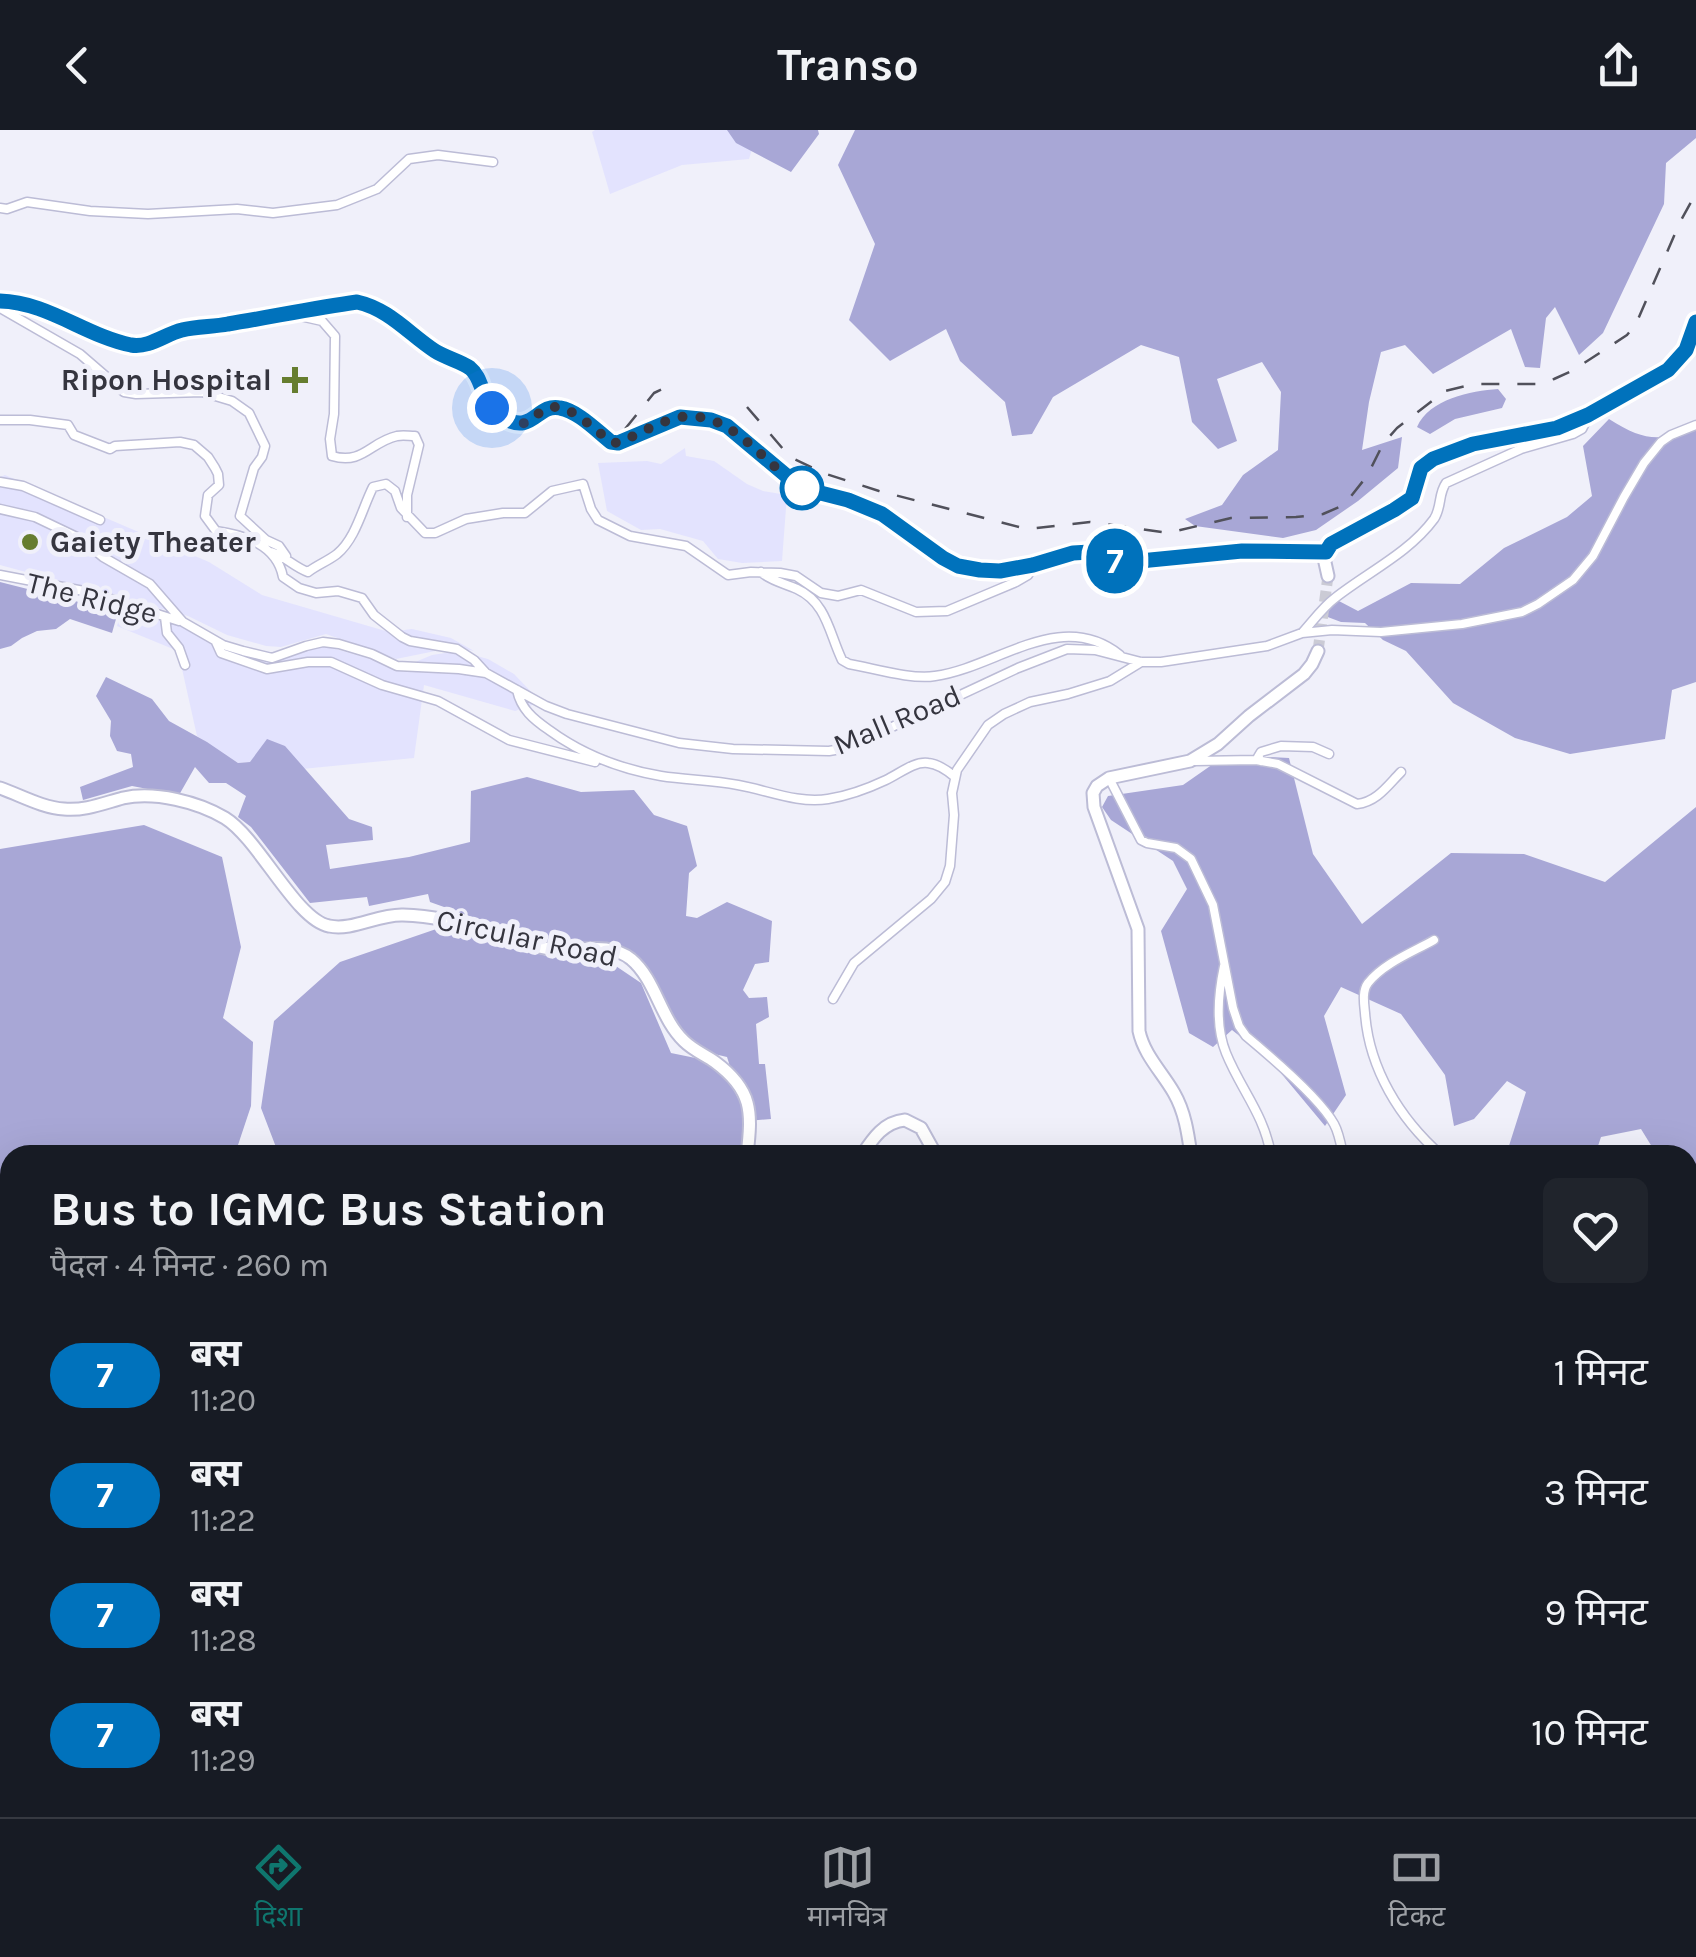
<!DOCTYPE html>
<html lang="hi">
<meta charset="utf-8">
<style>
:root{--surface:#171b24;--page:#20242c;--text:#f1f3f6;--muted:#9ea1a6;--line:#363941;--accent:#0f766e}
body{margin:0;font-family:Karla,"Noto Sans Devanagari",sans-serif;background:var(--page);color:var(--text);height:100vh;display:flex;flex-direction:column;font-size:38px;white-space:nowrap}
*{box-sizing:border-box;margin:0}
p{font-size:32px;color:var(--muted)}
.icon{flex:none;width:55px;height:55px;fill:none;stroke:currentColor;stroke-width:2;stroke-linecap:round;stroke-linejoin:round}
.map{position:relative;flex:1;overflow:hidden}
.details{position:absolute;left:0px;top:1015px;width:1698px;height:672px;display:flex;flex-direction:column;background:var(--surface);border-radius:30px 30px 0 0;box-shadow:0 10px 40px #0002}
.details>*{flex:none}
.badge{padding:0 20px;border-radius:32px;font-size:35px;line-height:65px}
.you{position:absolute;width:50px;height:50px;margin:-25px;border:8px solid #fff;border-radius:50%;background:#1a73e8;box-shadow:0 0 0 15px #1a73e833}
.map>.badge{position:absolute;translate:-50% -50%;box-shadow:0 0 0 5px #fff}
.round{display:grid;place-items:center;flex:none;width:105px;height:105px;border-radius:15px;background:var(--page)}
.overview{display:flex;align-items:center;justify-content:space-between;height:170px;padding:0 50px}
h1{font-size:48px;font-weight:700;line-height:75px}
ul{padding:0;list-style:none}
li{display:flex;align-items:center;gap:30px;height:120px;padding:0 50px}
li div{flex:1}
li b{display:block;font-size:38px}
li em{font-style:normal}
li .badge{min-width:110px;font-weight:700;text-align:center}
header{display:flex;justify-content:space-between;align-items:center;height:130px;padding:0 50px;background:var(--surface);font-size:45px;font-weight:700}
.tabs{display:flex;justify-content:space-around;align-items:center;height:140px;border-top:2px solid var(--line);background:var(--surface);font-size:28px;color:var(--muted)}
.tabs a{display:grid;justify-items:center;gap:5px}
.tabs .selected{color:var(--accent)}
.map>svg:first-child{display:block}
.built{fill:#e3e3fe}
.green{fill:#dbdbf8}
.forest{fill:#a8a7d6}
.lines{fill:none;stroke-linecap:round;stroke-linejoin:round}
.primary-tunnel{stroke:#cbcbd5;stroke-width:11;stroke-dasharray:11 5.5;stroke-linecap:butt}
.minor-casing{stroke:#bcbcd6;stroke-width:11}
.secondary-casing{stroke:#bcbcd6;stroke-width:14}
.primary-casing{stroke:#bcbcd6;stroke-width:15}
.minor{stroke:#fff;stroke-width:8}
.secondary{stroke:#fff;stroke-width:10}
.primary{stroke:#fff;stroke-width:11}
.rail{stroke:#51515b;stroke-width:2.5;stroke-dasharray:18 18;stroke-linecap:butt}
.line-casing{stroke:#fff;stroke-width:22}
.line{stroke:#0072bc;stroke-width:15}
.walk{stroke:#35353f;stroke-width:10;stroke-dasharray:0 18}
.poi-dot{fill:#667d2f;stroke:#f0f0fa;stroke-width:4}
.stop-dot{fill:#fff;stroke:#0072bc;stroke-width:5}
.labels{text-anchor:middle;dominant-baseline:central;stroke-width:10;stroke-linejoin:round;paint-order:stroke}
.poi-label{font-size:30px;font-weight:bold;fill:#35353f;stroke:#f0f0fa;text-anchor:end}
.street-label{font-size:30px;fill:#35353f;stroke:#f0f0fa}
</style>
<header><svg class="icon" aria-label="back" viewBox="0 0 24 24"><path d="M15 5l-7 7 7 7"/></svg>Transo<svg class="icon" aria-label="share" viewBox="0 0 24 24"><path d="M12 15V3M7 8l5-5 5 5M5 13v7h14v-7"/></svg></header>
<div class="map">
<svg width="1696" height="1687" viewBox="0 0 1696 1687">
<rect width="100%" height="100%" fill="#f0f0fa"/>
<path class="built" d="M595 0H758L749 29 682 35 610 64 592 2Z
M685 318 686 326 714 331 747 354 763 361 787 365 782 431 742 433 718 429 703 411 660 399 641 400 607 381 598 333 647 331 661 334Z
M5 345 209 432 262 465 389 502 412 499 451 508 474 521 455 517 396 529 326 504 281 517 266 516 227 505 188 486 0 435V347Z
M122 476 186 498 224 515 280 526 322 515 401 538 432 525 458 521 488 529 514 544 541 572 515 581 424 555 414 628 302 639 285 617 250 632 238 633 197 606 178 521 117 496Z"/>
<path class="green" d="M0 1618 10 1619V1678H137L134 1687H60L8 1678 9 1687H0Z"/>
<path class="forest" d="M727 0H818L819 4 791 42 736 13Z
M855 0H1696V8L1666 33 1664 74 1603 203 1579 225 1555 177 1546 188 1540 238 1525 237 1511 199 1433 244 1405 215 1381 222 1369 272 1362 320 1402 307 1398 338 1358 371 1316 400 1283 408 1195 396 1185 389 1222 375 1243 345 1278 320 1281 262 1262 232 1217 249 1237 311 1218 319 1192 292 1179 227 1141 215 1053 267 1032 304 1012 306 1005 272 960 231 946 199 890 231 849 190 875 114 838 35Z
M1498 259 1506 269 1502 278 1455 289 1430 304 1417 297C1429 269 1471 261 1498 259Z
M1609 289C1644 311 1656 311 1696 300V552L1672 560 1665 609 1570 624 1515 608 1453 573 1406 521 1383 510 1365 493 1341 492 1325 486 1337 470 1358 481 1411 453 1460 454 1504 418 1567 387 1592 366 1583 316Z
M0 452 118 482 112 503 70 489 56 499 37 501 22 508 11 516 0 519Z
M106 547 152 569 169 591 207 612 238 633 250 632 267 609 285 616 349 689 372 697 373 710 326 715 330 739 409 727 470 712 471 661 527 647 581 662 634 660 654 685 687 696 697 736 689 743 686 786 697 788 727 772 772 791 769 832 755 834 743 860 749 868 767 867 769 887 756 894 759 934H765L771 989 747 991 744 1025H279L261 978 274 891 340 832 445 796 550 827 601 826 641 853 671 923 720 933 744 980 727 927 680 916 646 844 608 815 553 816 430 772 428 764 369 776 367 767 310 773 251 697 238 687 246 666 226 653H209L195 637 179 665 132 656 83 670 80 657 133 637 131 624 117 621 110 606 111 591 96 566Z
M1226 625 1289 628 1313 724 1362 794 1451 723 1524 724 1605 752 1696 677V1278L1688 1297V1025H1657L1641 999 1601 1007 1595 1025H1512L1508 1019 1526 962 1507 951 1474 989 1454 996 1445 945 1401 884 1341 857 1324 886 1346 965 1325 996 1270 930 1232 900 1213 917 1189 903 1161 801 1187 759 1173 731 1111 690 1102 677 1108 666 1183 655Z
M144 695 222 727 241 817 223 888 253 912 251 976 236 1021 238 1025H10V1619L0 1618V719Z
M300 1678H495L504 1687H299Z
M586 1678H1158L1148 1687H596Z"/>
<g class="lines">
<path class="primary-tunnel" d="M1318 521 1328 446"/>
<defs>
<path id="minor" d="M0 78 7 79 27 72 90 81 148 84 237 79 273 83 337 75 377 59 409 29 438 25 493 32
M0 178 80 224 124 262 136 264 202 262 232 271 249 283 265 316 262 327 254 338 240 386 266 410 279 416 286 426
M291 184 322 191 335 206 334 284 330 309 332 326C363 335 370 312 397 306 403 305 409 306 415 306L419 315 407 365V387
M0 290H30L68 295 74 305 110 319 115 316 180 312 194 315 208 327 215 338 218 344 219 355 208 365 205 386 216 401C245 405 277 415 283 447L299 458 316 463 338 461 362 468 374 485 402 507 410 511 457 519 474 530 485 542
M0 352 23 356 100 390
M0 379 35 387 81 409 103 427 150 454 183 492 223 515 243 521 272 528 306 516 323 512 339 514 372 524 397 536 459 539 486 543 546 576 567 584 679 613 733 619 829 621 841 619 877 604 1018 538 1067 519 1095 520 1141 532H1161L1267 516 1302 503 1332 500 1381 502 1462 494 1522 482 1538 474 1573 450 1593 426 1624 367 1644 333 1661 312 1671 305 1696 295
M271 422C285 426 294 437 308 442 317 435 328 431 337 424 356 408 362 379 373 357L386 354 395 361 401 378 425 403H435L466 389 503 383H525L552 361 583 354 591 379 598 390 630 406 686 416 728 445 751 442 780 443 796 446 821 463 838 466 861 460 916 482 947 481 1016 452 1028 445 1033 435
M761 442C771 451 784 453 797 459 827 473 829 503 842 530L849 534C873 538 911 550 935 546 996 538 1060 477 1120 525
M0 445 89 462 179 491
M165 487 167 503 179 518 185 535
M1303 502C1313 491 1323 477 1335 468 1368 442 1409 423 1434 389 1442 377 1438 364 1446 353L1521 319 1573 304 1582 299 1589 285
M216 512 221 523 267 539 308 532H331L382 555 438 571 509 610 595 632
M517 560C521 579 533 589 549 600 583 625 620 639 661 646 687 650 712 650 738 655 767 660 798 674 828 669 847 666 869 658 886 650 899 644 914 631 928 633 938 634 948 641 955 647
M1195 631 1256 630 1278 634 1357 674C1377 672 1388 655 1401 642
M1261 631 1258 627 1261 622 1281 616 1313 617 1329 624
M1109 648 1141 710 1147 713 1176 718 1191 729 1213 775 1233 878 1239 896 1246 906C1270 926 1320 968 1334 994 1339 1003 1341 1015 1343 1025
M1434 810C1413 822 1384 833 1368 853 1362 861 1364 873 1365 883 1369 939 1400 989 1441 1025
M1224 836C1218 864 1215 896 1226 923 1241 960 1264 984 1271 1025
M833 869 854 833 931 769 945 752 950 736 954 685 952 663 957 640 988 595 1004 584 1030 572 1068 564 1110 551 1141 532
M1688 1527 1696 1511
M1688 1606H1696
M1688 1620 1696 1626
M1688 1661 1696 1670
M1231 1678 1237 1687
M1377 1678 1383 1687
M1401 1678 1403 1687
M1431 1678 1438 1687
M1519 1678 1520 1687
M1575 1678 1578 1687
M1662 1678 1663 1687
M766 1687 770 1678"/>
<path id="secondary" d="M0 171C47 173 86 206 131 214 150 218 165 204 182 200 197 196 213 197 228 194 271 187 314 178 357 172 389 179 409 203 435 221 446 228 460 231 470 238 485 250 479 273 504 288 533 305 537 273 560 278 578 281 597 301 611 312L618 313 680 287 711 290 727 296 801 358 848 370 882 384 943 428 958 436 980 440 1001 441 1033 435 1073 423 1090 422 1113 431H1126L1179 429 1241 421H1326"/>
<path id="primary" d="M1328 446 1324 428 1329 416 1408 371 1414 364 1421 339 1433 329 1473 314 1557 297 1589 285 1668 240 1686 220 1696 192
M0 658C20 665 43 678 64 679 85 681 104 673 123 668 155 661 198 672 225 688 259 709 296 790 329 796 353 801 378 784 403 785 432 786 464 793 492 802 511 808 530 816 550 819 577 823 607 810 631 829 656 850 660 888 684 911 693 920 705 925 715 932 753 960 752 982 747 1025
M862 1025C873 1008 884 992 905 990L921 998 936 1025
M1191 1025C1188 1004 1185 982 1174 963 1162 942 1144 925 1139 901L1138 799 1094 677 1093 663 1097 656 1109 648 1190 631 1218 614 1249 586 1304 544 1312 534 1318 521"/>
</defs>
<use href="#minor" class="minor-casing"/>
<use href="#secondary" class="secondary-casing"/>
<use href="#primary" class="primary-casing"/>
<use href="#minor" class="minor"/>
<use href="#secondary" class="secondary"/>
<use href="#primary" class="primary"/>
<path class="rail" d="M747 277 790 327 826 344 879 361 1027 399 1090 392 1168 403 1231 388 1296 387 1323 384 1344 375 1367 346 1383 314 1397 298 1445 261 1474 254H1536L1554 249 1572 241 1627 205 1636 194 1680 92 1696 63
M625 299 654 263 671 255"/>
</g>
<g class="lines">
<defs>
<path id="line" d="M0 171C47 172 86 206 131 215 150 218 165 204 182 200 197 196 213 197 228 194 271 187 314 178 357 172 389 179 409 204 435 221 446 228 460 231 470 238 485 250 479 273 504 288 533 305 537 273 560 278 578 281 597 301 611 312L618 313 680 287 711 290 727 296 801 358 848 370 882 384 943 428 958 436 980 440 1000 441 1033 435 1073 423 1090 422 1113 431H1140L1242 421 1326 422 1331 414 1394 380 1412 368 1421 338 1433 329 1473 314 1557 298 1588 285 1668 240 1686 220 1696 192"/>
</defs>
<use href="#line" class="line-casing"/>
<use href="#line" class="line"/>
<path class="walk" d="M492 278C536 314 530 275 556 277 572 277 598 302 611 312L618 313C637 305 657 293 676 288 729 276 763 334 802 358"/>
</g>
<g class="poi-dot">
<path d="M290 235h10v10h10v10h-10v10h-10v-10h-10v-10h10z"/>
<circle cx="30" cy="412" r="10"/>
</g>
<circle class="stop-dot" cx="802" cy="358" r="20"/>
<g class="labels">
<g class="poi-label">
<text x="272" y="250">Ripon Hospital</text>
<text x="50" y="412" text-anchor="start">Gaiety Theater</text>
</g>
<g class="street-label">
<text transform="translate(92 468) rotate(14)">The Ridge</text>
<text transform="translate(897 590) rotate(-23)">Mall Road</text>
<text transform="translate(527 808) rotate(12)">Circular Road</text>
</g>
</g>
</svg>
<div class="you" style="left:492px;top:278px"></div>
<b class="badge" style="left:1115px;top:431px;background:#0072bc;color:#fff">7</b>
<section class="details">
<div class="overview"><div><h1>Bus to IGMC Bus Station</h1><p>पैदल · 4 मिनट · 260 m</p></div><a class="round"><svg class="icon" aria-label="heart" viewBox="0 0 24 24"><path d="M12 20l-8-8c-3-5 5-10 8-4 3-6 11-1 8 4z"/></svg></a></div>
<ul>
<li><span class="badge" style="background:#0072bc;color:#fff">7</span><div><b>बस</b><p>11:20</p></div><em>1 मिनट</em></li>
<li><span class="badge" style="background:#0072bc;color:#fff">7</span><div><b>बस</b><p>11:22</p></div><em>3 मिनट</em></li>
<li><span class="badge" style="background:#0072bc;color:#fff">7</span><div><b>बस</b><p>11:28</p></div><em>9 मिनट</em></li>
<li><span class="badge" style="background:#0072bc;color:#fff">7</span><div><b>बस</b><p>11:29</p></div><em>10 मिनट</em></li>
</ul>
</section>
</div>
<nav class="tabs">
<a class="selected"><svg class="icon" aria-label="directions" viewBox="0 0 24 24"><path d="M12 3l9 9-9 9-9-9zM9 14v-3h6M13 9l2 2-2 2"/></svg>दिशा</a>
<a><svg class="icon" aria-label="map" viewBox="0 0 24 24"><path d="M3 6l6-2 6 2 6-2v14l-6 2-6-2-6 2zM9 4v14M15 6v14"/></svg>मानचित्र</a>
<a><svg class="icon" aria-label="tickets" viewBox="0 0 24 24"><path d="M3 7h18v10H3zM15 7v10"/></svg>टिकट</a>
</nav>
